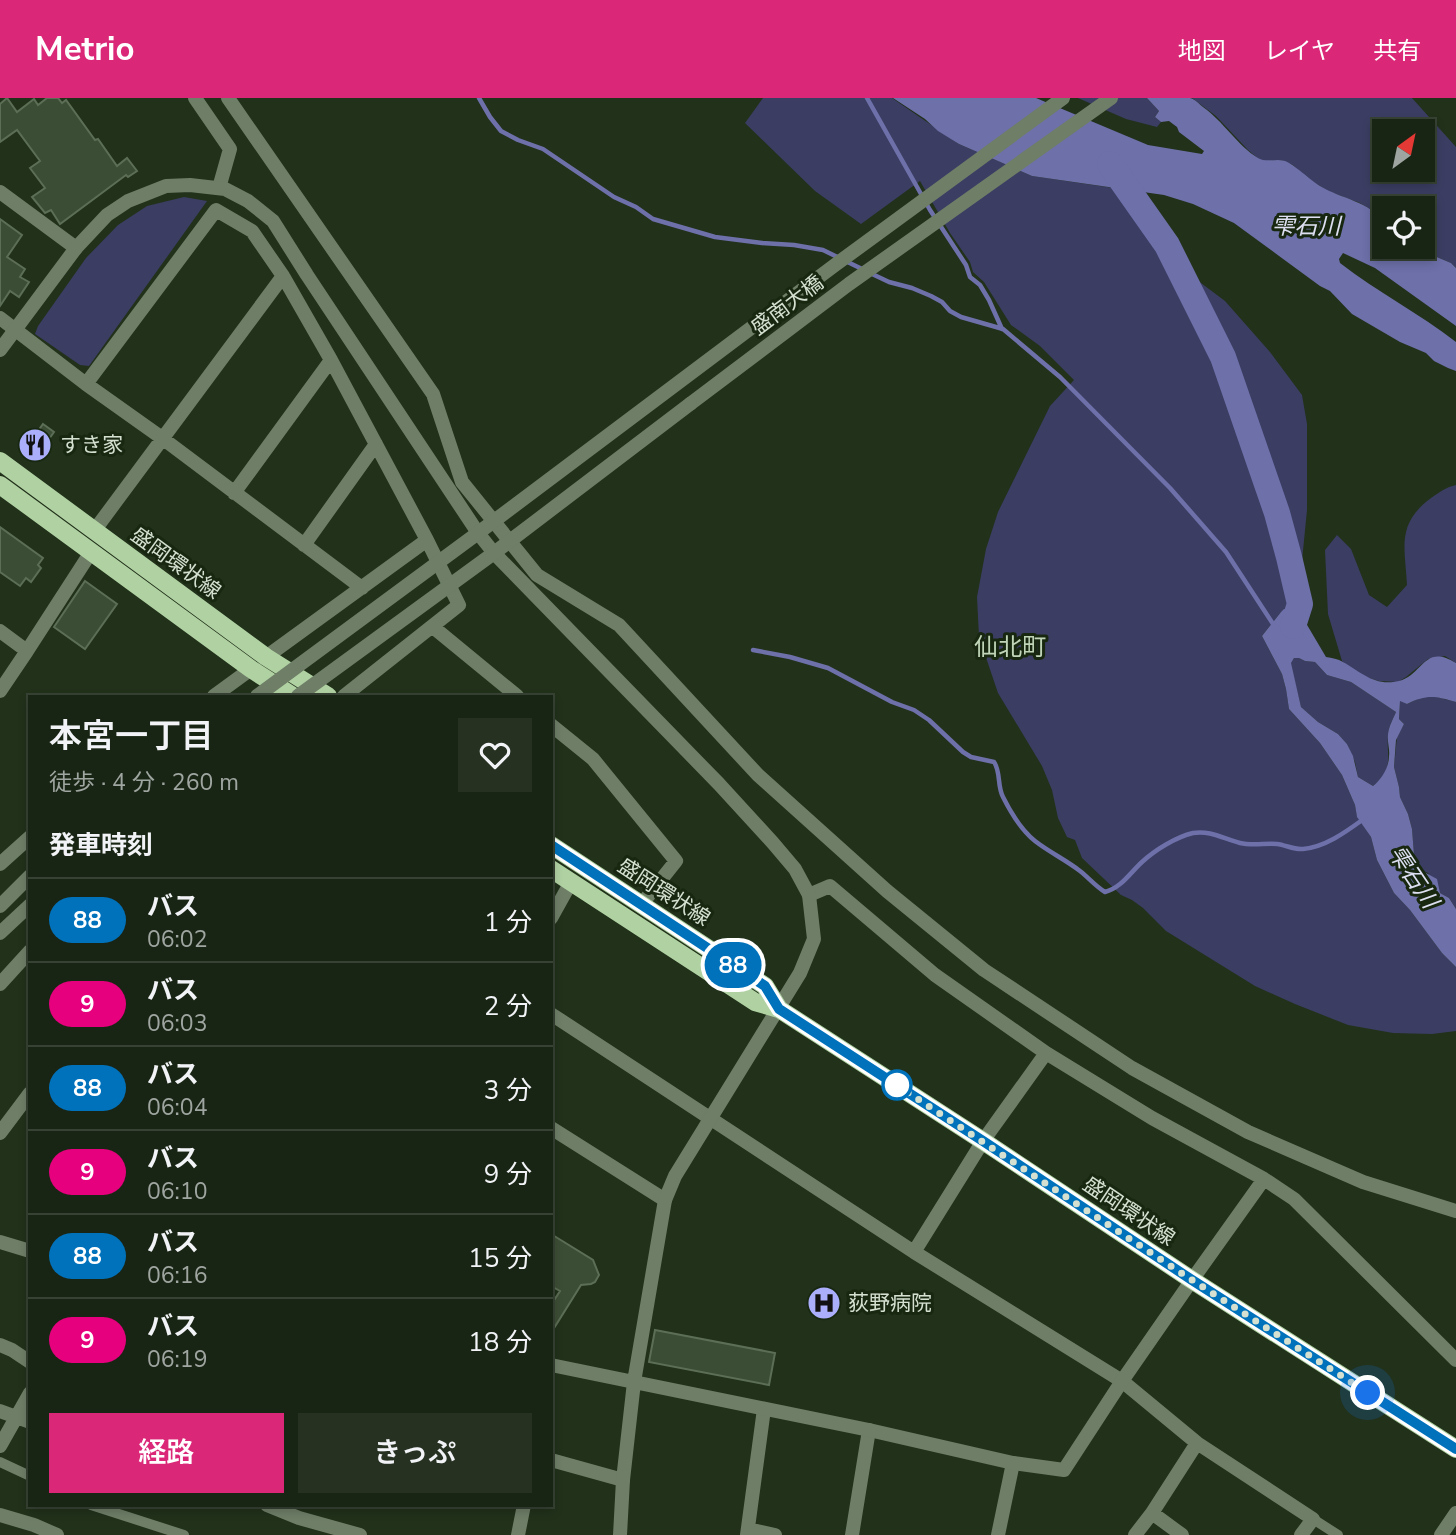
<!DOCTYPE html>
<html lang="ja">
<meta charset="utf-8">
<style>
:root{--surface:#192514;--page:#263122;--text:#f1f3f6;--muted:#9fa5a0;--line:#374234;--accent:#db2777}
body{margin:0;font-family:"Nunito Sans","Noto Sans JP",sans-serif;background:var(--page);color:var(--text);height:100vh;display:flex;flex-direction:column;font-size:26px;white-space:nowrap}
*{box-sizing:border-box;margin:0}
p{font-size:23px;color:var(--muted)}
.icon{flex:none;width:38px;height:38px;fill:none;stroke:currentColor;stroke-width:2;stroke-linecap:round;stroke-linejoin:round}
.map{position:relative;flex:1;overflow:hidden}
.sheet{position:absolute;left:28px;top:597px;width:525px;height:812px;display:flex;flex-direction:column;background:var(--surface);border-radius:0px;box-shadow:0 4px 10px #0003,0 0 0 2px var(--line)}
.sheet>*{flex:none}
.badge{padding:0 14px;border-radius:23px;font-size:24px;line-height:46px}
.needle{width:46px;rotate:33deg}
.controls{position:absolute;left:1372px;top:21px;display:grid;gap:14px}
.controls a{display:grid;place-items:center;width:63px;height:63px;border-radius:0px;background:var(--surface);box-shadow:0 4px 10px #0003,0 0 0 2px var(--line);font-size:35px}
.you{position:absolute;width:35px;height:35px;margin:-18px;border:5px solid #fff;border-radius:50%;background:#1a73e8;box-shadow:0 0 0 10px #1a73e833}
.map>.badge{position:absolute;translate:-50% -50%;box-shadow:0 0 0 4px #fff}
h2{padding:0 21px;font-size:26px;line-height:63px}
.round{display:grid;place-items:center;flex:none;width:74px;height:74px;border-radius:0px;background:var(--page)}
.headline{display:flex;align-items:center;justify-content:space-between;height:119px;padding:0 21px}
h1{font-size:33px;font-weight:600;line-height:52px}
.primary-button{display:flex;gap:14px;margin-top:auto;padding:14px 21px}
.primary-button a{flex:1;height:80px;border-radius:0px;background:var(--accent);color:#fff;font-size:28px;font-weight:600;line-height:80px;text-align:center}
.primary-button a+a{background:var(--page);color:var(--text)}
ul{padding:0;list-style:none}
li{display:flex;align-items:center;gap:21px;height:84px;padding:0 21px;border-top:2px solid var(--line)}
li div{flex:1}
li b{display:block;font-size:26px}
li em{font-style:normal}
li .badge{min-width:77px;font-weight:700;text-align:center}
header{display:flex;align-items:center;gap:42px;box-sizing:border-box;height:98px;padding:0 35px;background:var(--accent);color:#fff}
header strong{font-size:33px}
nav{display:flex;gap:38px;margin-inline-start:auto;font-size:24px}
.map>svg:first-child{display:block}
.green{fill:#3b3d62;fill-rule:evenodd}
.water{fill:#6d70a9;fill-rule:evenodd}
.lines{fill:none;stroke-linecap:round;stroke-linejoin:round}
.stream{stroke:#6d70a9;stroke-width:4.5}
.river{stroke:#6d70a9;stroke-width:26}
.building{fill:#3c4d35;stroke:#5c6e55;stroke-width:2}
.pedestrian{stroke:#6e7e67;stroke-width:10}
.minor{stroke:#6e7e67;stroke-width:14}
.tertiary{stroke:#6e7e67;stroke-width:14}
.primary{stroke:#b0d1a2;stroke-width:18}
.tertiary-bridge{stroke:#6e7e67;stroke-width:14}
.line-casing{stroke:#fff;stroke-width:16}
.line{stroke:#0072bc;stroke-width:10}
.walk{stroke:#d5e0d1;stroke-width:7;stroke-dasharray:0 12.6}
.stop-dot{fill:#fff;stroke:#0072bc;stroke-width:3.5}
.labels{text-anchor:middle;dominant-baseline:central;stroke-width:6;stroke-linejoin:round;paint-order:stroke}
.street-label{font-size:21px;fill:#d5e0d1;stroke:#172710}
.poi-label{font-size:21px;fill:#d5e0d1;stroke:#172710;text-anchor:start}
.water-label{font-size:23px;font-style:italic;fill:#dee0f2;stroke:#172710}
.quarter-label{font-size:24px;fill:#c0d5b8;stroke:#172710}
</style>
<header>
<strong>Metrio</strong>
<nav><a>地図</a><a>レイヤ</a><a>共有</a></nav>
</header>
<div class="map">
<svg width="1456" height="1437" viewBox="0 0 1456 1437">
<rect width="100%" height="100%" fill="#21311a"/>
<path class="green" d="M763 0H892L959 46 1032 78 1134 93 1171 143 1185 173 1225 203 1270 254 1302 297 1307 326V412L1302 463V499L1288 490 1295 503 1294 510 1281 514 1262 538 1282 576 1286 591 1289 611 1320 645 1342 677 1355 707 1357 718 1371 739 1377 762 1394 795 1410 812 1442 855 1456 869V933L1432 936 1393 935 1348 927 1295 906 1255 888 1166 833 1143 810 1132 802 1121 797 1082 760 1075 742 1067 739 1058 720 1052 692 1042 668 998 595 979 539 977 499 986 451 998 414 1050 308 1074 282 1040 248 1011 227 984 184 973 174 970 164 950 135 920 83 861 126 815 93 745 25Z
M1078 0H1147L1159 13 1155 19 1161 24 1157 29 1126 21Z
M1192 0H1412L1456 49V170L1451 165 1420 152 1421 149H1423V110H1384V125L1375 114 1360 105 1328 93 1307 80 1293 67 1281 62 1266 63 1260 62 1248 52 1216 18ZM1384 33H1423V72H1384Z
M184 99 207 103 89 268 80 267 35 236 38 228 86 160 118 127 147 108Z
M1456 387V565L1445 558 1428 561 1406 579 1398 584 1379 583 1369 580 1359 576 1342 563 1328 516 1325 452 1337 437 1351 451 1369 497 1387 509 1407 487C1405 449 1396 426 1431 400 1440 394 1446 389 1456 387Z
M1294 560H1299L1305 563 1315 564 1327 577 1351 584 1396 614C1393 621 1389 628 1388 636 1386 658 1395 671 1373 688L1358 679 1355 664 1347 646 1338 636 1318 624 1301 609 1290 565Z
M1433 598 1456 604V811L1449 800 1440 795 1428 775 1415 769 1412 731 1408 716 1400 699 1399 689 1394 669 1397 639 1404 626 1399 621 1400 602 1407 606 1422 599Z"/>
<path class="water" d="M893 0H1036L1148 47 1202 56 1204 53 1179 34 1177 29 1169 23 1161 24 1155 19 1159 13 1147 0C1159 0 1178 0 1190 0 1195 1 1199 6 1203 9 1223 23 1238 48 1258 60 1267 65 1276 60 1285 63 1294 66 1310 82 1320 88 1341 101 1370 103 1384 125V149H1421L1420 152 1451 165 1456 170V228L1375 170 1343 155 1339 161 1340 165C1377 194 1419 215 1456 244V273L1448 270 1434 263 1426 255 1400 244 1352 216 1330 193 1320 188 1234 125 1193 106 1164 97 1032 78 959 46 938 33 925 21Z
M1288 490 1302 499 1307 500 1306 506 1300 515 1326 559C1332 560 1338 561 1343 564 1361 574 1375 589 1399 583 1423 577 1424 545 1456 565V604C1435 598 1427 596 1407 606L1400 603 1399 621 1404 626 1396 642 1394 669 1399 689 1400 699 1408 716 1412 731 1415 769 1437 781 1440 795 1449 800 1456 811V869L1442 855 1410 812 1394 795 1377 762 1371 739 1357 719 1355 707 1342 677 1320 645 1289 611 1286 591 1282 576 1262 538 1281 514 1284 511 1291 512 1294 510 1295 503 1287 492ZM1294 560H1299L1305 563 1315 564 1327 577 1351 584 1396 614C1393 621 1389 628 1388 636 1387 644 1390 651 1389 658 1389 669 1382 681 1373 688L1358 679 1353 658 1347 646 1338 636 1318 624 1301 609 1291 565Z"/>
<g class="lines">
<path class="stream" d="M479 0 490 19 501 33 518 42 543 51 614 99 636 109 653 121 715 139 762 145 794 147 823 152 862 171
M867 0 930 112 966 167 970 179 980 187 989 202 1002 231
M870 175 889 184 912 190 931 198 942 204 950 213 961 219 1003 231 1060 279 1170 390 1226 454 1275 529
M753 552 790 559 828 570 892 604 914 612 929 622 963 654 971 659 994 664C1001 674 997 688 1003 699 1011 715 1021 732 1035 743 1049 754 1066 762 1080 773 1089 780 1095 788 1105 794 1121 790 1130 775 1142 764 1155 752 1176 739 1193 735 1210 732 1224 741 1240 745 1252 748 1265 745 1277 746 1286 747 1294 752 1303 751 1326 749 1347 733 1365 720"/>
<path class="river" d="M1110 66 1167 147 1223 259 1277 415 1289 459 1300 506 1293 528"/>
</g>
<path class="building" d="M7 0 17 14 34 1 38 7 47 0H58L62 5 66 2 95 42 98 41 117 68 127 60 137 73 128 79 126 77 60 126 51 112 45 115 32 99 45 90 30 70 40 63 17 32 0 44V6Z
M0 121 22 137 7 159 25 171 20 179 29 184 19 199 10 193 0 208Z
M43 326 54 334 34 362 21 353 31 339 33 340Z
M0 429 43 460 38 467 41 470 31 484 26 480 20 488 0 474Z
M85 483 117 506 85 551 54 529Z
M551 1136 593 1162 599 1177 595 1184 591 1186 581 1187 551 1235V1207L560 1193 551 1188Z
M655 1232 775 1255 769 1287 649 1264Z"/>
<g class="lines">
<path class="pedestrian" d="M0 1364 30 1378
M91 1407 184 1437
M1313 1421 1338 1437"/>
<path class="minor" d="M195 0 230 51 219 90
M228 0 433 296 462 384 537 477 619 527 758 677 887 793 984 872 1132 970 1248 1034 1363 1084 1456 1113
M0 94 76 150
M0 220 86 286 162 340 362 490
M86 286 216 112 252 133 283 178 331 262 427 442 459 507 344 598
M234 395 331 262
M94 433 283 178
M304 447 376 346
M433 529 517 598
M0 533 27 553 91 454
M266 559 427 442
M0 593 27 553
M214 598 251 571
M551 627 593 661 676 763 641 807
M0 766 30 739
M809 797 830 788 935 877 1046 955 1152 1020 1264 1081 1294 1101 1456 1262
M551 820 571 784
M0 886 30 853
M551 916 914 1154 1122 1283 1197 1345 1313 1421 1301 1437
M551 1030 665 1102
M0 1035 30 995
M914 1154 983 1043 1046 955
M1192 1182 1264 1081
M0 1247 12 1252 30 1264
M0 1313 30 1324
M0 1348 30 1295
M551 1362 623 1382
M267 1407 299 1420 360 1437
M1152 1415 1182 1437
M0 1417 34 1427 57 1437
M748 1431 775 1437
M518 1437 524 1407
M747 1437 764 1311
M852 1437 869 1332
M998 1437 1013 1365
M1135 1437 1152 1415 1197 1345"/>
<path class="tertiary" d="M0 252 76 150 107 117 128 103 166 88 190 87 225 91 248 103 273 123 307 177 478 435 494 455 719 686 773 745 795 771 809 797 814 841 800 875 675 1078 665 1102 634 1284 869 1332 1013 1365 1064 1372 1122 1283 1192 1182
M690 306 849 186 1111 0
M0 808 30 778
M0 835 30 807
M0 1144 30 1153
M551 1267 634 1284 623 1382 620 1437
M1441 1437 1456 1415"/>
<path class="primary" d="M0 363 266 559 328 598
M0 387 251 571 293 598
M551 747 765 888 779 911
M551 771 755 904 779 911 983 1043 1192 1182 1456 1351"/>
<path class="tertiary-bridge" d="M257 598 478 435 835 167 1063 0
M298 598 494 455 690 306"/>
</g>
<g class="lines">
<defs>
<path id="line" d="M551 747 765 888 779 911 983 1043 1192 1182 1456 1351"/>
</defs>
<use href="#line" class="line-casing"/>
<use href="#line" class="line"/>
<path class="walk" d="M897 987 892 984 1192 1182 1368 1295"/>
</g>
<defs>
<symbol id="restaurant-disc" viewBox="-11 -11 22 22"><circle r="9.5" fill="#abaffb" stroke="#172710"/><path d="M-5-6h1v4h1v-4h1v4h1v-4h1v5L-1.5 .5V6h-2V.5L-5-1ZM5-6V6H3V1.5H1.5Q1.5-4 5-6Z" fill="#111"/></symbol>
<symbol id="hospital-disc" viewBox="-11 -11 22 22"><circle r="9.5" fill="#abaffb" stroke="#172710"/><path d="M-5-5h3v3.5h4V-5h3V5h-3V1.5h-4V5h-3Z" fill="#111"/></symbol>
</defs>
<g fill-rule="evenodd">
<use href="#restaurant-disc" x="16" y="328" width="38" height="38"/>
<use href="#hospital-disc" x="805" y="1186" width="38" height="38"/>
</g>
<circle class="stop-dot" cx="897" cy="987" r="14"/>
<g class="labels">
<g class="street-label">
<text transform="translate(787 207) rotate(-37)">盛南大橋</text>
<text transform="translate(176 465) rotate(36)">盛岡環状線</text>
<text transform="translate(664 794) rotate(33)">盛岡環状線</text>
<text transform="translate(1129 1113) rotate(34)">盛岡環状線</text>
</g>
<g class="poi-label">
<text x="60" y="347">すき家</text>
<text x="848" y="1205">荻野病院</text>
</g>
<g class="water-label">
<text x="1306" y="128">雫石川</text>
<text transform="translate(1413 779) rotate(56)">雫石川</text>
</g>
<g class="quarter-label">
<text x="1010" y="549">仙北町</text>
</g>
</g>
</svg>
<div class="controls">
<a><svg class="needle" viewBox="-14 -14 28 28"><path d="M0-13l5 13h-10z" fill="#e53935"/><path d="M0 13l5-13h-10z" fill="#9fa5a0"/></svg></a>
<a><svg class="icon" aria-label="locate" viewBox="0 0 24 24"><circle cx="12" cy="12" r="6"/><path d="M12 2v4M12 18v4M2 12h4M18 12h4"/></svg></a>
</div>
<div class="you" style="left:1368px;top:1295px"></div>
<b class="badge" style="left:733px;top:867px;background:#0072bc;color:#fff">88</b>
<section class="sheet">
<div class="headline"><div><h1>本宮一丁目</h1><p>徒歩 · 4 分 · 260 m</p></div><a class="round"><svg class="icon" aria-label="heart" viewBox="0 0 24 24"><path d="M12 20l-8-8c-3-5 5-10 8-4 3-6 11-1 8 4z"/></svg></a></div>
<h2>発車時刻</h2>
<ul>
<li><span class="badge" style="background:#0072bc;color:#fff">88</span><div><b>バス</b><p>06:02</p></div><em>1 分</em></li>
<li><span class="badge" style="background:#e6007e;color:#fff">9</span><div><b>バス</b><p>06:03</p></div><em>2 分</em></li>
<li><span class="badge" style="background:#0072bc;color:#fff">88</span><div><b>バス</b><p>06:04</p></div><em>3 分</em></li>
<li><span class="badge" style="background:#e6007e;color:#fff">9</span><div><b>バス</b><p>06:10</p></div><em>9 分</em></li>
<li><span class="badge" style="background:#0072bc;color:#fff">88</span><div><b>バス</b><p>06:16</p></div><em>15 分</em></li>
<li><span class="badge" style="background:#e6007e;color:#fff">9</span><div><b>バス</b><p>06:19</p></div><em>18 分</em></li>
</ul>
<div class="primary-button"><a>経路</a><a>きっぷ</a></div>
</section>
</div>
